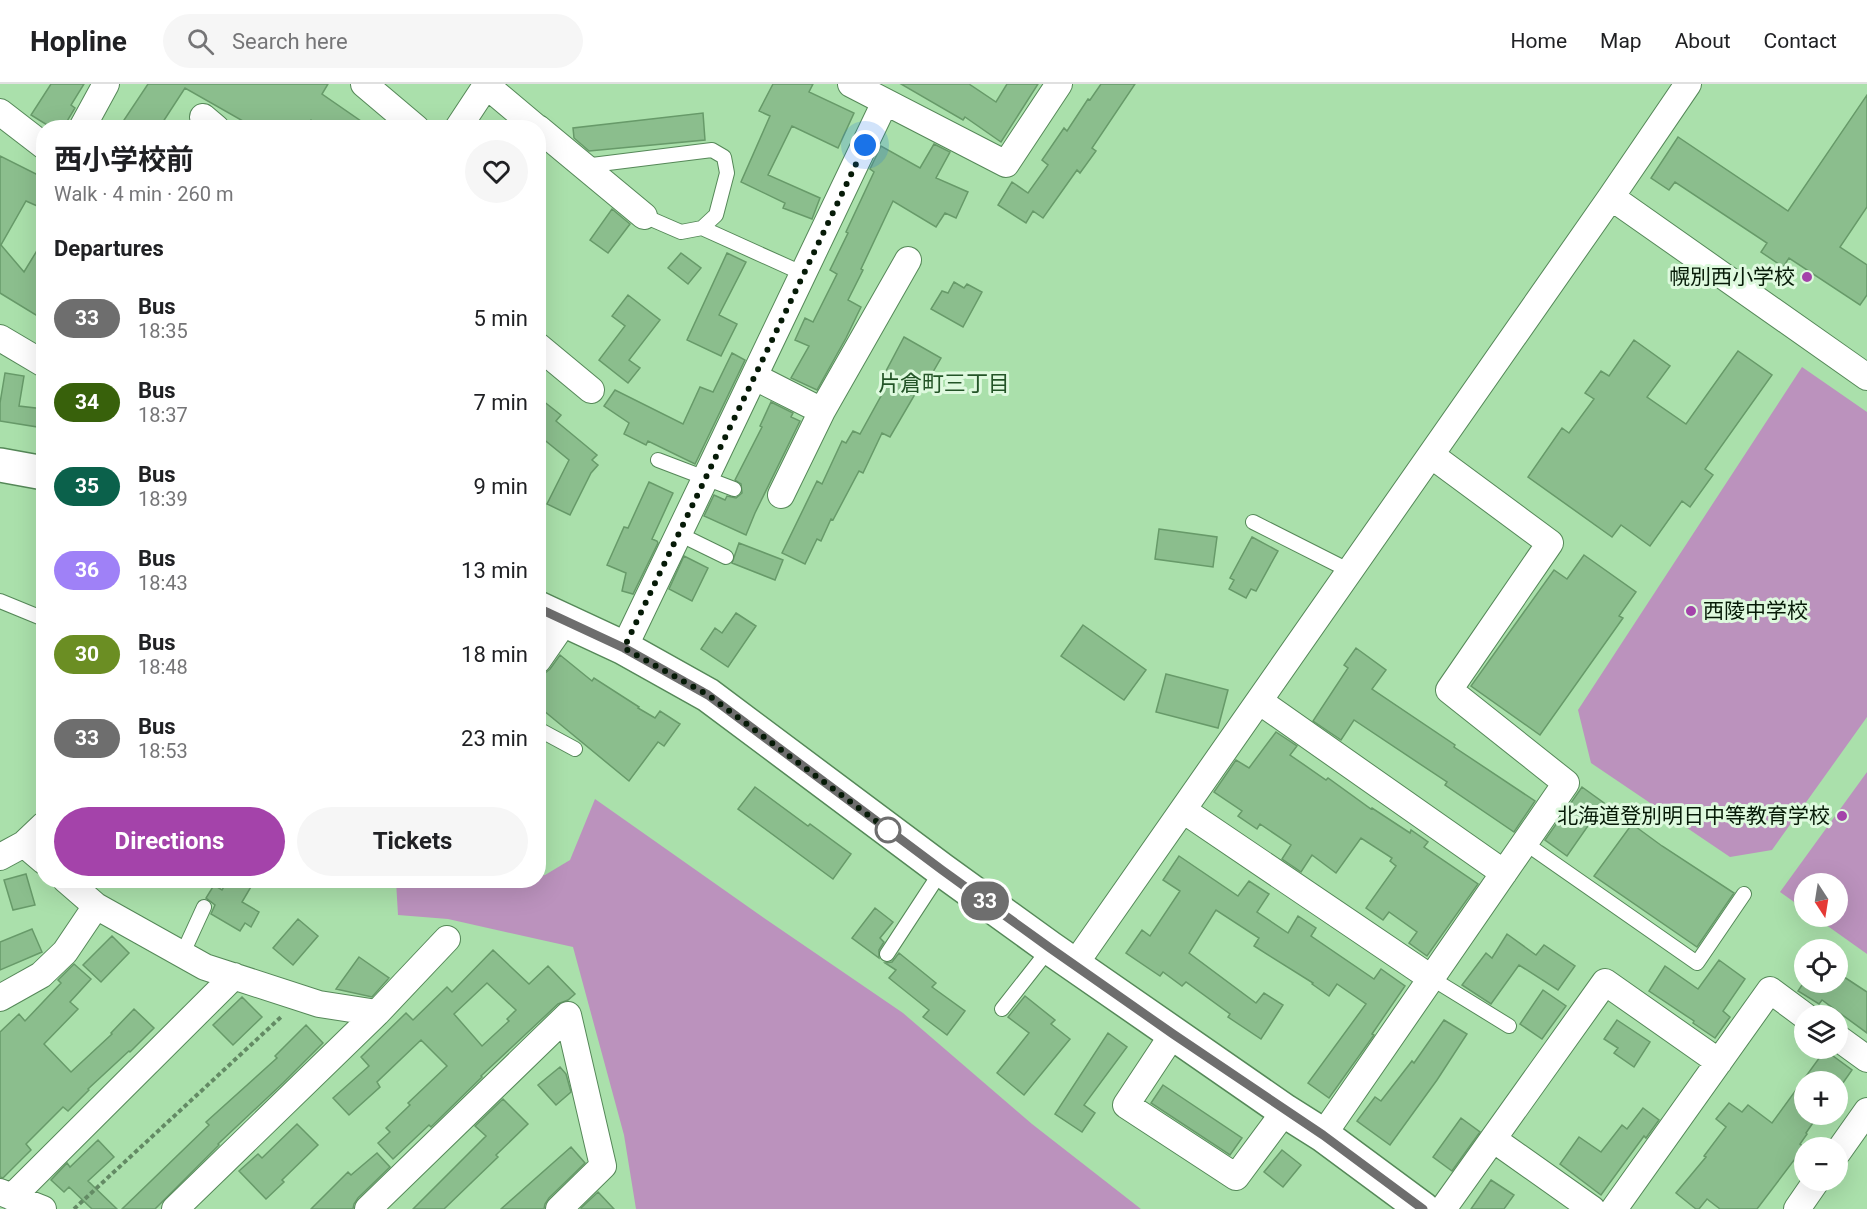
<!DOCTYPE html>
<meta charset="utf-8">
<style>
:root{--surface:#fff;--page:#f6f6f6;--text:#202124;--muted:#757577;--line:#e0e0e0;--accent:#a443aa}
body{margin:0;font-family:Roboto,"Noto Sans JP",sans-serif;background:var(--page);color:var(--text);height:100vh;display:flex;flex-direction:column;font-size:22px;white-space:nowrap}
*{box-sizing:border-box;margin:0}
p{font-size:20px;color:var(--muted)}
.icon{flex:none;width:33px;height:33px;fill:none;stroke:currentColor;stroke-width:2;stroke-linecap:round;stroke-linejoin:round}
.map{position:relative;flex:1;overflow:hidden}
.details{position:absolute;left:36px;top:36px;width:510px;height:768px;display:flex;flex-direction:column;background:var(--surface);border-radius:24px;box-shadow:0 6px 24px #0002}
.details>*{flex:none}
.badge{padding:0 12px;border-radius:20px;font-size:21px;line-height:39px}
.needle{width:39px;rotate:168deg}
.controls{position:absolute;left:1794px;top:789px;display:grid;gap:12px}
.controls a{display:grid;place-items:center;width:54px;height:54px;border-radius:50%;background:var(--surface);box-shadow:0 6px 24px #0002;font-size:30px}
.you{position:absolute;width:30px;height:30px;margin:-15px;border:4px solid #fff;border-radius:50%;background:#1a73e8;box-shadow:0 0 0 9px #1a73e833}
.map>.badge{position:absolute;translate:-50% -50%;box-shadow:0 0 0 3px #fff}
h2{padding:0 18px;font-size:22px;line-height:54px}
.round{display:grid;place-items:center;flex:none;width:63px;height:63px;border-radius:32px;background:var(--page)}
.summary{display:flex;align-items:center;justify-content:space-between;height:102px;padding:0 18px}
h1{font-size:28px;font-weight:700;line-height:45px}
.button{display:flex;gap:12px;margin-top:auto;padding:12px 18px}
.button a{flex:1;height:69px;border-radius:36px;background:var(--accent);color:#fff;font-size:24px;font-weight:700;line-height:69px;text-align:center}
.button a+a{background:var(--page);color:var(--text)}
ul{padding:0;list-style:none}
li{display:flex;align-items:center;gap:18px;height:84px;padding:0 18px}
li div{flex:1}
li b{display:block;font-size:22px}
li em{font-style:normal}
li .badge{min-width:66px;font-weight:700;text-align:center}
header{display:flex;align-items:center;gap:36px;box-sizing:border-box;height:84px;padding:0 30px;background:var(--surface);border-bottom:2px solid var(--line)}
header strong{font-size:28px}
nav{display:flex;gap:33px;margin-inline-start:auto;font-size:21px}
.search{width:420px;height:54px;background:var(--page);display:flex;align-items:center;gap:15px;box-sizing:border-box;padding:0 21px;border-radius:33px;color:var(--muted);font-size:22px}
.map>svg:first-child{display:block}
.green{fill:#bb92bd}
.building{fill:#8bbe8d;stroke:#679a69;stroke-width:1.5;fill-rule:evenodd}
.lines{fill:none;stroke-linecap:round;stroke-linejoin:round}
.service-casing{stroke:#558858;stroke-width:16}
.minor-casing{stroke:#558858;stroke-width:28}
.secondary-casing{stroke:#558858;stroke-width:36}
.path{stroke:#638a64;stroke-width:4;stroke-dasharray:4.5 3;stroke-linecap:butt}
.service{stroke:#fff;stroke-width:14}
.minor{stroke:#fff;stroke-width:26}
.secondary{stroke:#fff;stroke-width:33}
.line-casing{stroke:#fff;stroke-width:14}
.line{stroke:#6e6e6e;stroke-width:9}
.walk{stroke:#061a07;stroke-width:6;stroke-dasharray:0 10.8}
.poi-dot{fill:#a443aa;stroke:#def9de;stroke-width:2}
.stop-dot{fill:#fff;stroke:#6e6e6e;stroke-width:3}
.labels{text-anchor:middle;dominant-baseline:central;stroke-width:6;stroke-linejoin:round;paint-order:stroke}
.poi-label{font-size:21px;fill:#061a07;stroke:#def9de;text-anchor:end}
.neighbourhood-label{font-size:22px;fill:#235427;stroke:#def9de}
</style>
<header>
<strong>Hopline</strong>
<div class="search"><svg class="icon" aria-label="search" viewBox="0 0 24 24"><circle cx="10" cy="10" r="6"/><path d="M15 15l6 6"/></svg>Search here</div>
<nav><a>Home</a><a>Map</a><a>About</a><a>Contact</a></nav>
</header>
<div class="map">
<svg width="1867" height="1125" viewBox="0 0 1867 1125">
<rect width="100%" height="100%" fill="#aae0ab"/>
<path class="green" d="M1802 283 1867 328V633L1772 766 1730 773 1591 679 1578 626Z
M1867 688V870L1815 833 1838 832V800H1804V825L1780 808Z
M595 715 764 834 903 929 1032 1040 1141 1125H636L624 1051 573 863 448 835 398 831 396 797 538 796 539 792 545 791 570 776Z"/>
<path class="building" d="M51 0H84L71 21 75 24 63 44H52L31 31Z
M148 0H328L322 10 371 44H322L311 36 306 44H239L243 37 185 4 159 44H136L124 36Z
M773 0H813L809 8 854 29 838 64 792 42 768 91 820 114 812 135 783 124 785 119 741 98 770 32 759 27Z
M901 0H969L996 18 1007 0H1038L1001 58 965 33 963 36Z
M1101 0H1135L1092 64 1096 67 1080 89 1077 86 1043 134 1033 127 1026 139 998 121 1012 98 1028 109 1048 81 1042 76 1064 44 1067 47 1088 15 1090 16Z
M1867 11V123L1840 163 1867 181V211L1860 221 1789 174 1783 183 1761 168 1767 159 1675 98 1669 106 1651 94 1678 53 1788 127Z
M703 29 705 56 589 67 574 54 573 44Z
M934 60 950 68 936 94 968 108 956 134 945 129 936 143 893 117 861 185 863 186 848 216 861 223 846 254 817 306 791 294 809 262 795 256 805 234 813 238 837 190 830 186 848 149 846 148 874 88 870 85 881 62 920 84Z
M0 72 44 94V125L26 117 1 161 24 188 44 155V236L0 209Z
M612 125 630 140 608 169 590 156Z
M681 169 701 184 688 200 668 184Z
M727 169 746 178 719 231 737 240 721 272 687 256Z
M954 198 964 204 967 200 982 208 963 243 931 225 942 207 948 209Z
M628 211 660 236 629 276 640 284 628 299 599 276 625 242 612 232Z
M904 253 941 274 922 307 918 305 890 353 882 349 863 389 859 387 833 436 831 435 821 457 817 455 805 480 782 469 817 397 822 400 842 357 846 359 853 347 860 350 892 292 885 289Z
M1634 256 1670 282 1647 313 1686 340 1738 267 1772 291 1705 385 1713 391 1690 423 1682 417 1650 462 1621 441 1612 453 1528 393 1562 344 1569 349 1594 315 1585 309 1601 287 1609 292Z
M732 269 745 276 695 380 648 357 646 361 624 350 629 339 604 322 615 306 683 340 700 303 713 308Z
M5 289 24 292 19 322 44 325V344L0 337V319Z
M538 313 561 331 556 337 597 371 592 376 598 381 591 389 570 431 547 420 569 376 542 354 538 358Z
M771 318 793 329 791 333 800 337 755 429 746 451 704 432 714 411 725 416 727 412 736 414 742 409 741 400 735 396 762 343 760 342Z
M649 398 673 409 652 455 657 457 658 459 633 510 622 507 626 489 607 481 624 443 628 444Z
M1159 445 1217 453 1213 483 1155 475Z
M1252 453 1278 467 1256 507 1251 505 1246 514 1229 505 1234 496 1230 494Z
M739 459 783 476 775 496 732 479Z
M1584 471 1636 508 1619 532 1623 534 1540 651 1471 602 1554 486 1567 495Z
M684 472 708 484 692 517 669 505Z
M736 529 756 542 728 583 701 565 715 544 722 549Z
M1083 541 1146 586 1124 616 1061 572Z
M1356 564 1386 586 1372 605 1455 661 1454 663 1535 717 1514 748 1445 701 1447 698 1354 636 1341 656 1313 637 1348 584 1344 581Z
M560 571 592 597 594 594 639 623 638 624 655 634 660 627 680 640 664 662 658 658 629 697 538 622V595L550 585Z
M1166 590 1228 606 1218 644 1156 628Z
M1276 648 1297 662 1290 671 1326 696 1328 694 1371 725 1372 724 1410 749 1411 746 1428 758 1424 763 1478 800 1427 872 1409 859 1417 848 1389 828 1383 836 1366 824 1396 782 1390 777 1392 774 1361 754 1336 789 1312 771 1301 788 1282 775 1291 761 1260 740 1257 745 1238 732 1242 727 1214 708 1236 676 1249 684Z
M755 703 808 742 810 740 851 770 833 795 738 725Z
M1582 703 1604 719 1567 772 1545 756Z
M1632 740 1662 762 1734 809 1697 863 1594 792Z
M1179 772 1238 812 1249 797 1269 810 1257 828 1288 849 1298 832 1316 844 1311 852 1374 895 1381 885 1405 902 1372 950 1374 951 1329 1014 1308 999 1366 920 1337 900 1329 912 1312 900 1313 899 1254 862 1259 854 1216 826 1189 869 1256 919 1264 909 1283 921 1261 955 1228 933 1230 930 1186 898 1182 902 1163 888 1160 892 1126 869 1142 846 1150 852 1180 807 1163 796Z
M26 790 35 821 13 826 4 796Z
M228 796H255L242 818 259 828 251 843 245 839 240 847 211 830 215 821 206 814 214 801 222 806Z
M875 824 893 838 880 854 884 858 879 866V874L852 854Z
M298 835 318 852 293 881 273 864Z
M32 845 42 868 0 886V858Z
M1507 850 1536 871 1544 861 1575 882 1558 906 1519 881 1491 920 1462 901 1486 869 1492 874Z
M112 852 129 869 101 898 83 881Z
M493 866 529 900 548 882 575 910 568 916 558 920 481 992 482 993 431 1043 429 1041 393 1075 378 1059 390 1048 386 1044 410 1021 408 1019 447 982 421 956 377 998 380 1003 349 1031 333 1014 369 982 361 973 406 929 413 936 447 903 452 908ZM487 899 516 926 507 935 509 937 482 962 454 930Z
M899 869 936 899 932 903 965 927 947 951 923 933 929 926 889 894 896 886 885 879 892 878Z
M359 873 389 894 372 913 336 905Z
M1719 876 1745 895 1723 927 1730 933 1715 954 1693 939 1694 937 1649 907 1665 882 1698 905Z
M74 880 91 895 70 918 78 925 44 960 71 988 112 950 111 949 134 925 154 944 130 968 129 967 88 1005 89 1006 68 1027 63 1023 26 1060 31 1066 3 1094 0 1093V948L19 930 25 937 61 899 58 896Z
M1838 889 1867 908V949L1822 916 1819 920 1798 907 1804 898H1838Z
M1543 906 1566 922 1542 955 1520 940Z
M1025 912 1055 936 1051 940 1070 955 1024 1011 997 989 1029 949 1008 933Z
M242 913 262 933 233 961 213 941Z
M1444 936 1467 950 1437 996 1390 1061 1357 1037 1375 1013 1381 1017 1412 977 1414 979Z
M1617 936 1650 958 1634 983 1614 969 1618 964 1604 955Z
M306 941 323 959 283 999 218 1060 219 1061 155 1125H122L209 1041 206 1038 277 974 275 972Z
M1108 949 1127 963 1084 1021 1095 1029 1082 1048 1055 1030Z
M1825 966 1852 986 1838 1006V998H1804V1030H1819L1806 1049 1807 1050 1800 1060 1804 1063 1757 1125H1720L1707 1115 1699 1125H1696L1676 1109 1706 1073 1704 1072 1726 1043 1716 1035 1729 1019 1742 1028 1748 1021 1772 1039Z
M560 983 566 990 571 1008 556 1021 538 1001Z
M1163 1001 1242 1054 1230 1071 1151 1019Z
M503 1015 528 1040 496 1071 498 1073 444 1125H413L486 1052 475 1042Z
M1643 1024 1659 1036 1646 1054 1644 1052 1601 1111 1560 1080 1579 1053 1601 1068 1622 1041 1627 1045Z
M1461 1034 1480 1048 1452 1087 1433 1073Z
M297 1040 318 1061 282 1096 284 1098 266 1115 239 1087 258 1070 262 1074Z
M98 1056 114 1073 88 1097 117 1125H92L69 1103 64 1108 51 1096 67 1079 70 1083Z
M571 1063 585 1079 549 1114 545 1120 544 1125H501Z
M1282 1066 1301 1081 1283 1103 1264 1088Z
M377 1069 390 1083 358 1114 354 1120 353 1125H311L348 1088 351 1091Z
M1491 1096 1514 1111 1504 1125H1471Z
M598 1108 614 1125H581V1124Z"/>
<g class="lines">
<defs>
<path id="service" d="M584 82 712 66 724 73 727 89 716 131 702 144 681 148 644 132
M702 144 804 190
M658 376 734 405
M1253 438 1350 487
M679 450 726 473
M0 517 44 535
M538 645 575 665
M1525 759 1697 879 1744 810
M887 870 942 786
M182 871 204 823
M1431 894 1509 942
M1002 925 1050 864"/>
<path id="minor" d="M364 0 416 44
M851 0 1006 80 1059 0
M486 1 537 44
M0 28 44 62
M203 33 216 44
M82 44 106 0
M458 44 487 0
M538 44 644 132
M1611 113 1867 293
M0 254 44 280
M538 262 591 306
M755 293 822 327
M781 411 822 327 908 176
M624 564C711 382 799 200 885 18
M538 576 565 537
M1259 617 1504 789
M1183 726 1431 894
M24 760 44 777
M0 773 24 760 44 741
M66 796 96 822 205 883 319 920 377 929
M1075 880 1611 113 1688 0
M0 914 41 891 65 868 96 822
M1173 950 1126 1021 1236 1093 1285 1027
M1838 954 1867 975
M1323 1051 1566 699 1449 606 1550 459 1431 371
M1493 1055 1592 1125
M1838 1068 1867 1027
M0 1108 43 1125
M12 1113 234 892
M175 1125 377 929 447 855
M368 1125 568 931 603 1082 559 1125
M1443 1125 1605 898 1719 978
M1614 1125 1770 906 1805 932
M1797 1125 1817 1096"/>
<path id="secondary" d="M0 381 44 389
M538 524 624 564 708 611 942 786 1050 864 1285 1027 1323 1051 1423 1125"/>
</defs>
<use href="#service" class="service-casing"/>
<use href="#minor" class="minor-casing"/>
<use href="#secondary" class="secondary-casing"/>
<path class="path" d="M74 1125 281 933"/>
<use href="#service" class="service"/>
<use href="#minor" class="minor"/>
<use href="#secondary" class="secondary"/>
</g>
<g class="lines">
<defs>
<path id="line" d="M538 524 624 564 708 611 942 786 1050 864 1173 950 1323 1051 1423 1125"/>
</defs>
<use href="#line" class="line-casing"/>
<use href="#line" class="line"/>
<path class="walk" d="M865 61C786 229 704 396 624 564L708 611 888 746"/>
</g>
<g class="poi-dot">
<circle cx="1807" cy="193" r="6"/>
<circle cx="1691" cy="527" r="6"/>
<circle cx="1842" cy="732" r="6"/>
</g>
<circle class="stop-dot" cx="888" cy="746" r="12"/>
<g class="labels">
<g class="poi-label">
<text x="1795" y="193">幌別西小学校</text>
<text x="1703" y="527" text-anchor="start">西陵中学校</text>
<text x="1830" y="732">北海道登別明日中等教育学校</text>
</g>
<g class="neighbourhood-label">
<text x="944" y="299">片倉町三丁目</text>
</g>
</g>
</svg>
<div class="controls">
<a><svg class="needle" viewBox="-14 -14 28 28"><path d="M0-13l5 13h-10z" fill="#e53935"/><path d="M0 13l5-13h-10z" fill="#757577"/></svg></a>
<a><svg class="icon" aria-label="locate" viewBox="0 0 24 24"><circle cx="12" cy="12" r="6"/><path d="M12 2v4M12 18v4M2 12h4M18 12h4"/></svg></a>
<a><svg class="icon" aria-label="layers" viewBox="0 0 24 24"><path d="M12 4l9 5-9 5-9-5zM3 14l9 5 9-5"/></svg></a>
<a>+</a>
<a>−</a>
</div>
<div class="you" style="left:865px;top:61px"></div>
<b class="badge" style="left:985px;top:817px;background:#6e6e6e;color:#fff">33</b>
<section class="details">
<div class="summary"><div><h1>西小学校前</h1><p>Walk · 4 min · 260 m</p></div><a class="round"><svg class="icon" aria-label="heart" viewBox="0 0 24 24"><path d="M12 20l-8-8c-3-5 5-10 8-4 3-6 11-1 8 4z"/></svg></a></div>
<h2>Departures</h2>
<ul>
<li><span class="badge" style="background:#6e6e6e;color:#fff">33</span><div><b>Bus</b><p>18:35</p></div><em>5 min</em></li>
<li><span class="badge" style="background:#38610b;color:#fff">34</span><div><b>Bus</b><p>18:37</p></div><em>7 min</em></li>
<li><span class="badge" style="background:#0b614b;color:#fff">35</span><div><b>Bus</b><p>18:39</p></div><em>9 min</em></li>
<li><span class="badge" style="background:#9f81f7;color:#fff">36</span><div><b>Bus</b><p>18:43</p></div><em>13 min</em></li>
<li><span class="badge" style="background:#6b8e23;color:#fff">30</span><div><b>Bus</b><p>18:48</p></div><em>18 min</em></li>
<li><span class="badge" style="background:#6e6e6e;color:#fff">33</span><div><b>Bus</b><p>18:53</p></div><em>23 min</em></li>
</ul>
<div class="button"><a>Directions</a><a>Tickets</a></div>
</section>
</div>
